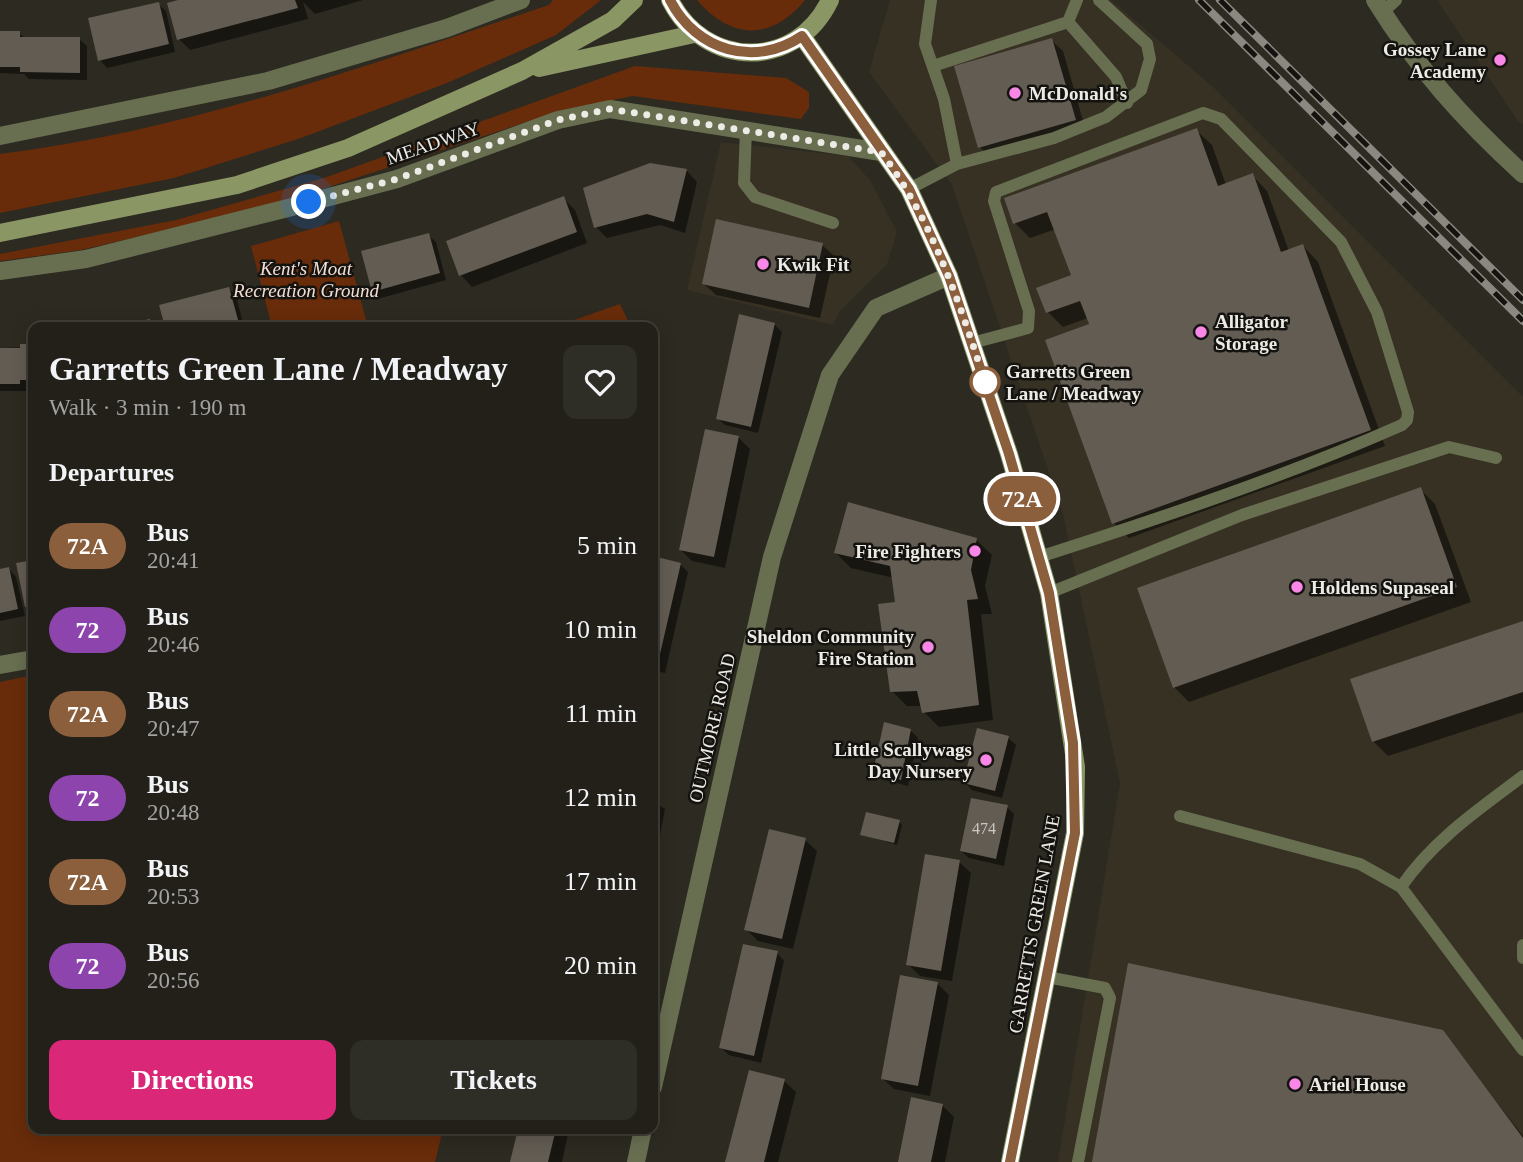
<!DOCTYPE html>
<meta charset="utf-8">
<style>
:root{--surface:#222019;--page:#2e2d26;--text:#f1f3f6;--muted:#a2a3a2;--line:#3f3e38;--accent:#db2777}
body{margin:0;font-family:"Times New Roman",serif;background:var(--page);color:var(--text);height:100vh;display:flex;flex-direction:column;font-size:26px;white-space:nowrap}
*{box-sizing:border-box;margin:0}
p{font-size:23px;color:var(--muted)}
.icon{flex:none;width:38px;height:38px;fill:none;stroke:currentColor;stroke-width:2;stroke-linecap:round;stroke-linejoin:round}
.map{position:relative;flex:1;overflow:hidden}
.drawer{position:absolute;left:28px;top:322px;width:630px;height:812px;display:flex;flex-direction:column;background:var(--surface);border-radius:14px;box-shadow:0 4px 18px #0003,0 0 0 2px var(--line)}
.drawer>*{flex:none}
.badge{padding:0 14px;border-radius:23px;font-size:24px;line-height:46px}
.you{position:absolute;width:35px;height:35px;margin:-18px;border:5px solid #fff;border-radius:50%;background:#1a73e8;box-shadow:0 0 0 10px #1a73e833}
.map>.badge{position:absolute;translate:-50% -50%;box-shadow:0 0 0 4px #fff}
h2{padding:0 21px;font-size:26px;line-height:63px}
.round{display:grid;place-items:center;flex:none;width:74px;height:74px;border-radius:14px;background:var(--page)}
.head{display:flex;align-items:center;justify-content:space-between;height:119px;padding:0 21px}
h1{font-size:33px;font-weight:700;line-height:52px}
.cta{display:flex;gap:14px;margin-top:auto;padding:14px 21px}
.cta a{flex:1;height:80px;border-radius:14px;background:var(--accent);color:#fff;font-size:28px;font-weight:700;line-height:80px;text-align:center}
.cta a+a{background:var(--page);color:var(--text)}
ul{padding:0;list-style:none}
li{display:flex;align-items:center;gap:21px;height:84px;padding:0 21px}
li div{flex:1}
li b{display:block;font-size:26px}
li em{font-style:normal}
li .badge{min-width:77px;font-weight:700;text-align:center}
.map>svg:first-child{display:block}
.built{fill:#363122}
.green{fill:#682c0a}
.shadow{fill:#0007}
.building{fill:#635c53}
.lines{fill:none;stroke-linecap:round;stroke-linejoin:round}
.lane{stroke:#686f51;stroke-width:12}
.street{stroke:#686f51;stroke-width:18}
.secondary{stroke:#8b9665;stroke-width:18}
.rail-casing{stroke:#8a8880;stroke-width:8}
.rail{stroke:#14130f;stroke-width:5;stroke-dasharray:16;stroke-linecap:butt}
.line-casing{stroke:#fff;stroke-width:16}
.line{stroke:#8b5e3c;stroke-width:10}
.walk{stroke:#edebe5;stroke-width:7;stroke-dasharray:0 12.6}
.poi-dot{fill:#f987e8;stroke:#14130f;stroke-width:2.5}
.stop-dot{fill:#fff;stroke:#8b5e3c;stroke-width:3.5}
.labels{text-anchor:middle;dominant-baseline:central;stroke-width:5;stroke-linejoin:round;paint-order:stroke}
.number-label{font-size:16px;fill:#cac7c0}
.poi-label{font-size:19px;font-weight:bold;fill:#edebe5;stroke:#14130f;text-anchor:start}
.street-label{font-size:19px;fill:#edebe5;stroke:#14130f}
.park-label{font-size:19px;font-style:italic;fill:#f3ded4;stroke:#14130f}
.stop-label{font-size:19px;font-weight:bold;fill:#edebe5;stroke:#14130f;text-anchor:start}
</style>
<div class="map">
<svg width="1523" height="1162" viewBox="0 0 1523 1162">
<rect width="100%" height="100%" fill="#2d2a21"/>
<path class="built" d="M890 0H1111L1212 86 1523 397V1162H1058L1120 783 1063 514 952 185 869 72Z
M1437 0H1523V124L1518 121Z
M721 142 848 156 870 180 897 232 887 264 839 312 833 325 687 290Z"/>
<path class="green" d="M553 0H601L556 35 447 83 301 138 174 178 0 213V154C187 131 371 64 549 5Z
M697 0H805C771 42 730 39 697 0Z
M635 66 786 78 809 92V108L801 119 633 96 563 110 277 204 81 250 0 261V254L176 220 324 178Z
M339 221 368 327H272L251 246Z
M620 304 631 327H554Z
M33 675V1129H443L435 1162H0V682Z"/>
<path class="shadow" d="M185 0H363L315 14 303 2 308 19 190 50 179 39Z
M158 4 166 11 175 52 107 68 100 60Z
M0 33H19L26 39H79L87 46V80L29 79 24 74 0 73Z
M1051 40 1063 51 1086 131 991 159 980 147Z
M1196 130 1212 145 1226 185 1252 175 1267 191 1289 251 1303 246 1318 262 1385 446 1129 538 1114 523 1088 318 1063 327 1048 312 1073 276 1056 229 1030 238 1015 223Z
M686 170 697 182 685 233 660 225 607 238 596 227Z
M563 198 575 210 587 243 472 287 461 275Z
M428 235 436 242 446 280 381 298 374 291Z
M822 245 834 256 820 318 716 295 704 284Z
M229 289 236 296 244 327H167L162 306Z
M774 324 782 332 758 433 725 425 718 418Z
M33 347V386H27V391H0V348Z
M738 437 750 449 725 568 692 561 681 550Z
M1420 489 1435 504 1471 602 1189 702 1174 687Z
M976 540 992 555 985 586 992 614H981L993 720 939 727 924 712 922 706H907L892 691 897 603 894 578 851 568 836 553Z
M653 558 680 564 688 572 665 673 653 670Z
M33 562V613L26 606 19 565Z
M9 569 16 577 25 616 0 621V571Z
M1523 623V712L1388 756 1373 741Z
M653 679 660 686 653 718Z
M910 730 918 738 908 786 882 779 875 772Z
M1008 738 1016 745 1002 798 972 790 965 783Z
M653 801 665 809 653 871Z
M1007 807 1014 814 1004 866 969 858 961 851Z
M899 822 902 825 897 845 862 834Z
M805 840 817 851 793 949 758 941 746 929Z
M959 862 971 873 952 981 920 976 908 964Z
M777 953 784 961 761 1063 729 1055 721 1048Z
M938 984 949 995 930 1096 894 1089 882 1078Z
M1442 1032 1523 1136V1162H1094Z
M784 1081 796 1092 778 1162H727Z
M942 1105 954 1117 945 1162H899Z
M519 1129H569L562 1162H512Z"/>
<path class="building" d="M178 0H295L298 8 177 40 167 3Z
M159 2 169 44 98 61 88 18Z
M0 31H20V37H80V73L20 72V67H0Z
M1052 38 1076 120 978 148 954 66Z
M1197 128 1218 186 1253 173 1281 252 1303 244 1371 430 1112 524 1045 340 1089 324 1080 301 1046 313 1036 288 1071 275 1047 212 1013 224 1004 198Z
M650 163 687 169 674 222 647 214 594 228 583 188Z
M564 196 577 232 459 276 446 241Z
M716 219 823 243 809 308 702 284Z
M429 233 440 273 372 292 361 251Z
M229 287 240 327H165L159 305Z
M739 314 775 323 751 427 716 419Z
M150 319 152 327H114V326Z
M20 344H33V380H20V384H0V348H20Z
M705 429 739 436 714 557 679 550Z
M1421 487 1457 587 1173 688 1137 588Z
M848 502 977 538 971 570 978 599 967 600 979 705 922 713 917 691 890 692 878 604 895 602 890 566 834 553Z
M653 556 681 563 657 667 653 666Z
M33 560V606L25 607 16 563Z
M9 567 18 609 0 613V569Z
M1523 621V692L1372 742 1350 679Z
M884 722 911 729 901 780 873 772Z
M977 728 1009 736 995 791 963 783Z
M971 798 1008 805 996 859 960 851Z
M866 812 900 820 894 843 860 835Z
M769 829 806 838 782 939 744 930Z
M925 854 960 860 941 971 906 965Z
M743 944 778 951 754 1056 719 1048Z
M1128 963 1443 1030 1523 1138V1162H1092Z
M900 975 938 982 918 1086 881 1079Z
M749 1070 785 1079 764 1162H725Z
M911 1097 943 1104 931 1162H898Z
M518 1129H556L548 1162H510Z"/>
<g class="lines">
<path class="lane" d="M931 0 925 44 944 99 957 164
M1383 12 1396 0
M1068 22 1116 77 1127 103
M1068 22 1077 0
M933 66 1068 22
M746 129 744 183 755 197 833 223
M909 189 957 164 1054 138 1106 117 1141 90 1150 59 1147 44 1099 0
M972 343 1028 328 1029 311 994 201 996 192 1203 113 1221 119 1341 242 1377 312 1408 412 1407 420 1402 425C1284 477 1161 518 1039 557
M1049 593 1242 515 1449 447 1496 458
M1180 816 1360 864 1401 887 1523 1050
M1401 887C1432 841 1479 809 1523 776
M1523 945V958
M1047 977 1105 988 1110 998 1078 1162"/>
<path class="street" d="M1375 0C1417 68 1464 120 1523 174
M0 136 268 81 447 28 521 0
M0 271 86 259 288 208 397 179 558 120 610 109 881 152
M0 665 33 659
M653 1087 772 557 830 375 876 308 949 276
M636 1162 643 1129"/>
<path class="secondary" d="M670 0C705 69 796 71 830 0
M802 36 909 189 949 276 1009 454 1049 593 1076 767 1075 833 1010 1162
M539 68 694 34
M0 233 237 185 348 148 522 71 613 20 634 0"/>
<defs>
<path id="rail" d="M1199 0 1523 321
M1220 0 1523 300"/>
</defs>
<use href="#rail" class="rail-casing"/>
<use href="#rail" class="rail"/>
</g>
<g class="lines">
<defs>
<path id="line" d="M670 0C696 51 755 68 802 36L909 189 949 276 1009 454 1049 593 1073 743 1075 833 1010 1162"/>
</defs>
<use href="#line" class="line-casing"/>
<use href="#line" class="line"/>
<path class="walk" d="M309 202 397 179 558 120 610 109 881 152C934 222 960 305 987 388L985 382"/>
</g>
<g class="poi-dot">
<circle cx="1500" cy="60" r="7"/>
<circle cx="1015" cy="93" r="7"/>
<circle cx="763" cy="264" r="7"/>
<circle cx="1201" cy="332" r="7"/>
<circle cx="975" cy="551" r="7"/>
<circle cx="1297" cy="587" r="7"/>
<circle cx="928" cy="647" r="7"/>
<circle cx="986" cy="760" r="7"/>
<circle cx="1295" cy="1084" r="7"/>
</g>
<circle class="stop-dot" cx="985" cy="382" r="14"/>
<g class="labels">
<g class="number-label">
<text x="984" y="828">474</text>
</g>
<g class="poi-label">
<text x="1486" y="49" text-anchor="end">Gossey Lane<tspan x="1486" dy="22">Academy</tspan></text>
<text x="1029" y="93">McDonald's</text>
<text x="777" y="264">Kwik Fit</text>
<text x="1215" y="321">Alligator<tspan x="1215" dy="22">Storage</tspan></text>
<text x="961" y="551" text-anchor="end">Fire Fighters</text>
<text x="1311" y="587">Holdens Supaseal</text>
<text x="914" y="636" text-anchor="end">Sheldon Community<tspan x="914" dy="22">Fire Station</tspan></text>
<text x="972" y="749" text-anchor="end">Little Scallywags<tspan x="972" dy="22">Day Nursery</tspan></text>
<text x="1309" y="1084">Ariel House</text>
</g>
<g class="street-label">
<text transform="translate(433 143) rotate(-19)">MEADWAY</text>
<text transform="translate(712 728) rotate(-77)">OUTMORE ROAD</text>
<text transform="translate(1034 924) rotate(-80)">GARRETTS GREEN LANE</text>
</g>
<g class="park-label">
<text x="306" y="268">Kent's Moat<tspan x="306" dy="22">Recreation Ground</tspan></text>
</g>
<g class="stop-label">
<text x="1006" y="371">Garretts Green<tspan x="1006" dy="22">Lane / Meadway</tspan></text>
</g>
</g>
</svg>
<div class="you" style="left:309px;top:202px"></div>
<b class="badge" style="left:1022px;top:499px;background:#8b5e3c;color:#fff">72A</b>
<section class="drawer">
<div class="head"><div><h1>Garretts Green Lane / Meadway</h1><p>Walk · 3 min · 190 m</p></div><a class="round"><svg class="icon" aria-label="heart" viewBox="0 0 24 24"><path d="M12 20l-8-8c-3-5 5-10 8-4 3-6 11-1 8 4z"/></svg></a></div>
<h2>Departures</h2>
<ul>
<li><span class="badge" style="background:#8b5e3c;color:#fff">72A</span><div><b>Bus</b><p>20:41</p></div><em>5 min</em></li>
<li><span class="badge" style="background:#8e44ad;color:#fff">72</span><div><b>Bus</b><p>20:46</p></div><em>10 min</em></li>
<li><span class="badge" style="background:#8b5e3c;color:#fff">72A</span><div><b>Bus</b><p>20:47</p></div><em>11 min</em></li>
<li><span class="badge" style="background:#8e44ad;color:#fff">72</span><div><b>Bus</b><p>20:48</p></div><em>12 min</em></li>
<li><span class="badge" style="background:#8b5e3c;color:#fff">72A</span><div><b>Bus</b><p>20:53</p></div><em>17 min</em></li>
<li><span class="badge" style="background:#8e44ad;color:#fff">72</span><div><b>Bus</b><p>20:56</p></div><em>20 min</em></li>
</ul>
<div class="cta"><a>Directions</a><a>Tickets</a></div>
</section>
</div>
